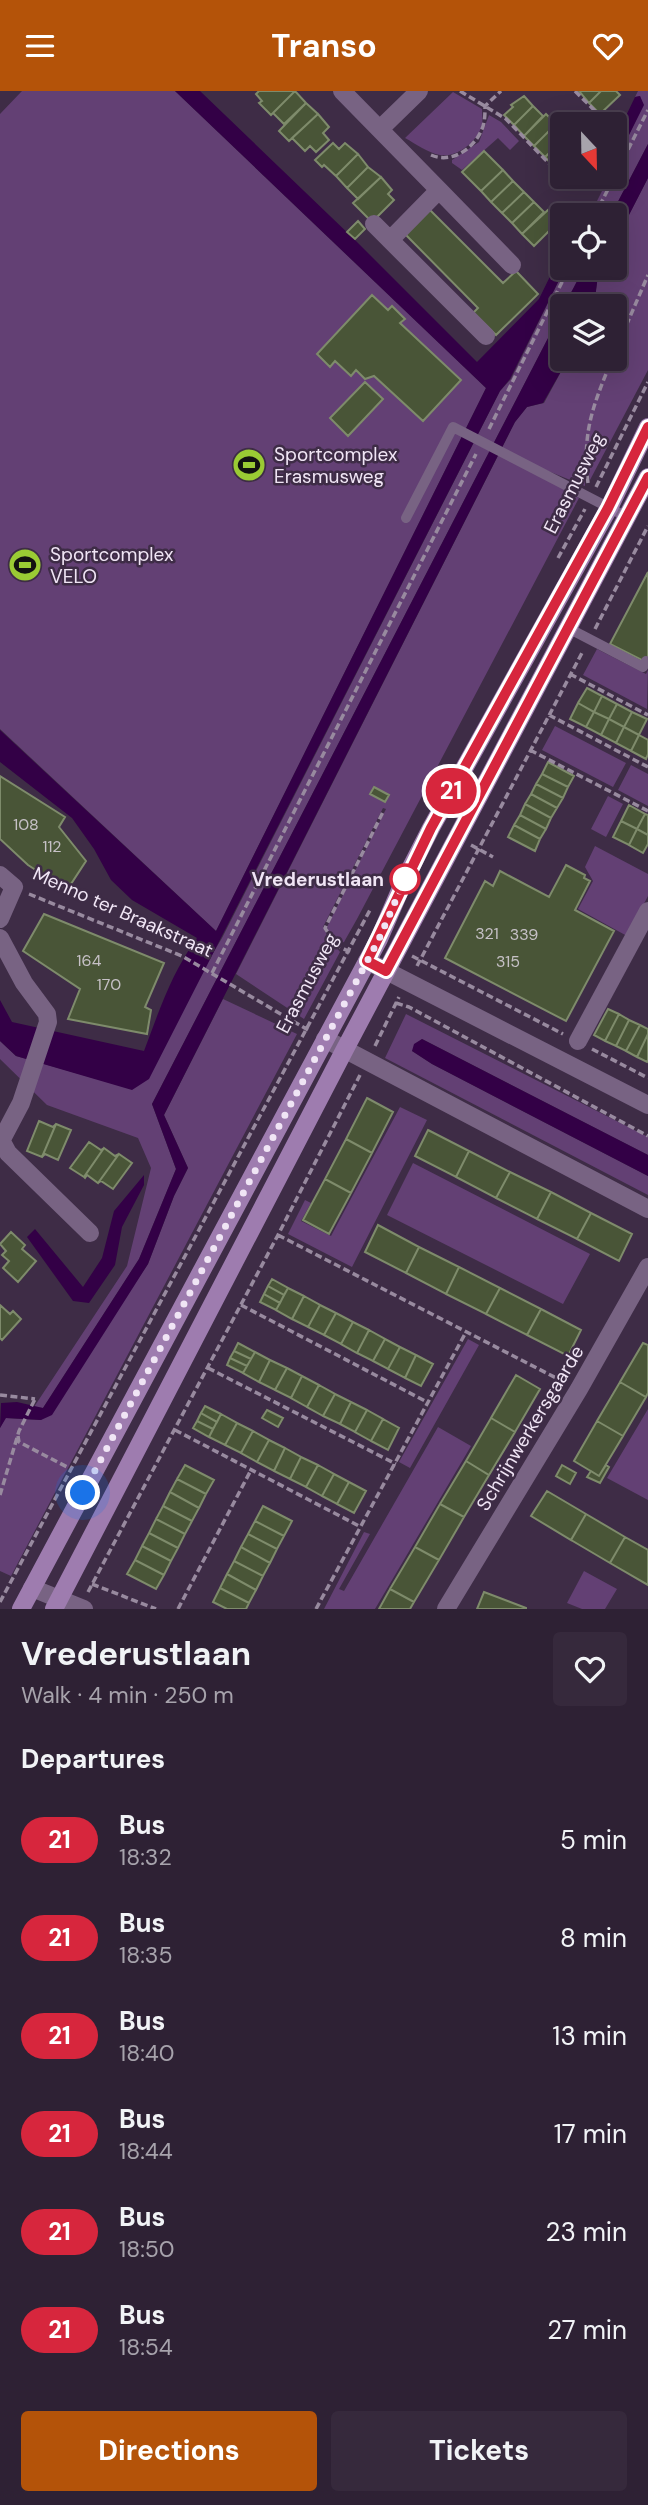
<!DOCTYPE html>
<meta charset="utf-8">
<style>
:root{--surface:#2e2134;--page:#36293c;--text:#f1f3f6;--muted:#a7a3ac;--line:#493e4f;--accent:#b45309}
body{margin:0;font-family:"DM Sans",sans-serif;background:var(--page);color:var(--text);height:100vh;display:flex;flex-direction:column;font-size:26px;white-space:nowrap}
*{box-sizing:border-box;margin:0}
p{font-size:23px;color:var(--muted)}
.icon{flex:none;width:38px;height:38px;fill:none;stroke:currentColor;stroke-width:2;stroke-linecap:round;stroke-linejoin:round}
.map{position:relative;height:1518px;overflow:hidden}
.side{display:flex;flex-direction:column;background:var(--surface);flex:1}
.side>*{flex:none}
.badge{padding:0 14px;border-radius:23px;font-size:24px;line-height:46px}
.needle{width:46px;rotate:158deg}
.controls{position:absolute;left:550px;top:21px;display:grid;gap:14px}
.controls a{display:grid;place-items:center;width:77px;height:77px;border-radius:7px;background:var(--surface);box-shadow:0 7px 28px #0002,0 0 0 2px var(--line);font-size:35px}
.you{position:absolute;width:35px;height:35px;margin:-18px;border:5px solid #fff;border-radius:50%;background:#1a73e8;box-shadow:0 0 0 10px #1a73e833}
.map>.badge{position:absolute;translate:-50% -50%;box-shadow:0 0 0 4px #fff}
h2{padding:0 21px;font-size:26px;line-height:63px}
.round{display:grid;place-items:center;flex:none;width:74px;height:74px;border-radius:7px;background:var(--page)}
.head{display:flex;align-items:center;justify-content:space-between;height:119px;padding:0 21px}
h1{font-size:33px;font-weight:700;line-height:52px}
.action{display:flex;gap:14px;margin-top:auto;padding:14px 21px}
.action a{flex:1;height:80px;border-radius:7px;background:var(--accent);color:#fff;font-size:28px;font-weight:700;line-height:80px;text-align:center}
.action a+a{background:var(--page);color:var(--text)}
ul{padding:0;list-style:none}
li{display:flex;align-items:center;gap:21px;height:98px;padding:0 21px}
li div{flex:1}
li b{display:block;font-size:26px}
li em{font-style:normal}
li .badge{min-width:77px;font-weight:700;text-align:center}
header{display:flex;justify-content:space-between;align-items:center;height:91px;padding:0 21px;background:var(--accent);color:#fff;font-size:32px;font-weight:700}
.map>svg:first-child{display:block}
.green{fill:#634074}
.water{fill:#330046}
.building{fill:#495537;stroke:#7e8b6b;stroke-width:2}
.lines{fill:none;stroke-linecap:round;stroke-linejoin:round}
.path{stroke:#988a9f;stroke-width:3.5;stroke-dasharray:7 3.5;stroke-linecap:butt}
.service{stroke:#786383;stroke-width:10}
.pedestrian{stroke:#786383;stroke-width:18}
.minor{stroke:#786383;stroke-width:18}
.secondary{stroke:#9e7caf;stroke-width:18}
.line-casing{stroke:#fff;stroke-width:16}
.line{stroke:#d7263d;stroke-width:10}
.walk{stroke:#f0e5f5;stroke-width:7;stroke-dasharray:0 12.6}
.stop-dot{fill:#fff;stroke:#d7263d;stroke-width:3.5}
.labels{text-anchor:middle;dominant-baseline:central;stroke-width:5;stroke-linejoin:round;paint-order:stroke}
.number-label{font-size:16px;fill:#c6c1c6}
.poi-label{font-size:19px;fill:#f0e5f5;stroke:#3e2c46;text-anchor:start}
.street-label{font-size:19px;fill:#f0e5f5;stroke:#3e2c46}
.stop-label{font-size:19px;font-weight:bold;fill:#f0e5f5;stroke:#3e2c46;text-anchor:end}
</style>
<header><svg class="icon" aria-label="menu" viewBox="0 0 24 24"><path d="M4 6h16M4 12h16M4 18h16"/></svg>Transo<svg class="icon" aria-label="heart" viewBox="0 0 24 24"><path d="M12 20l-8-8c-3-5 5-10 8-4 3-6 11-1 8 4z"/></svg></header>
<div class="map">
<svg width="648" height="1518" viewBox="0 0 648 1518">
<rect width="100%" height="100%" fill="#3e2c46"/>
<path class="green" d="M22 0H175L486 297 216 840 0 638V23Z
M638 0H648V53L611 124H590L609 86H614V75L643 14 640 5 635 6Z
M453 1 482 18C482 22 483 29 482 34 478 50 457 67 440 64 428 62 416 53 405 47Z
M489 24 501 31 519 50 510 59 498 47 462 79 452 72V69L479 51Z
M648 87V279L590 389 585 365V395L506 363 579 407 357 828 344 851 337 853 330 845 327 836 386 718 383 717 323 836 328 846 340 861 304 928 236 883 515 331 527 316 544 312 568 268H614V215H594L598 184 602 177H614V153Z
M565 177H584L564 215H562V220L152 1013 176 1078 139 1168 43 1317 34 1316 127 1175 151 1077 138 1047 47 1014 0 968V950L16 965 132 998 222 847 500 300 511 288Z
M597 558 646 583 648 579 647 618 583 584Z
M555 635 626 672 613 696 542 659Z
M631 674 648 683V715L618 699Z
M608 705 623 713 606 746 591 738Z
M595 755 648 783V805L627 845 578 818 593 790 585 776Z
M223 908 297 943 11 1485 0 1480V1337L5 1327 41 1329 148 1173 174 1105 188 1077 164 1024Z
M406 923 648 1046V1064L422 948 412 960 432 973 648 1085V1104L385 967Z
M400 1016 427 1029 352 1176 288 1143 305 1109 311 1112 301 1130 331 1145Z
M413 1072 590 1163 563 1213 387 1124Z
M468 1248 479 1254 410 1377 399 1371Z
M648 1318V1409L607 1387Z
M438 1336 471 1355 375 1518H324L364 1441 370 1443 339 1498 344 1500Z
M584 1480 617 1498 605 1518H582L567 1512Z"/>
<path class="water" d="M175 0H200L354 148 477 271 539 208 562 161V177H565L510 288 500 300 149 988 132 999 16 965 0 950V909L12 931 144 960C159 920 172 881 197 847L132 809 111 789 94 758 72 727 0 671V639L216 840 486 297Z
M640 5 644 14 614 74V50L635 6Z
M648 53V87L614 153V124H611Z
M584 177H602L598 184 594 215H564Z
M562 220V268H568L543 312 527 316 515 331 164 1024 188 1077 174 1105 148 1173 52 1324 41 1329 6 1327 0 1337 1 1312 17 1311 43 1317 139 1168 176 1078 152 1013Z
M422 948 648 1064V1085L432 973 412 960 414 953Z
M144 1084V1094L122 1136 115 1174 89 1212 73 1210 27 1146 35 1138 83 1196 102 1167 114 1120Z"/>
<path class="building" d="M259 0H295L271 24 259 12 262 10 256 3Z
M295 0 306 12 284 33 273 22Z
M579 0H601L589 12Z
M601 0H616L620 4 600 23 589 12Z
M524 5 533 15 514 34 504 24 513 16 511 14Z
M306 12 318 23 289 50 279 40Z
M533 15 543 25 524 45 514 34Z
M318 23 329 36 323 42 329 49 316 61 310 55 305 60 292 47Z
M546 23 556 33 534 55 524 45Z
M556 33 562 40V50L545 66 534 55Z
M562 50V72L556 78 545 66Z
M333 52 339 58 345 52 358 63 336 85 324 74 322 76 315 69Z
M484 60 503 79 481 100 462 81Z
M358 63 368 76 347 97 336 85Z
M368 76 381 86 358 108 347 97Z
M503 79 513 90 491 111 481 100Z
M381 86 392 99 388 103 394 109 372 131 353 112Z
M513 90 524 101 502 122 491 111Z
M524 101 534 111 512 132 502 122Z
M534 111 544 121 522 143 512 132Z
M430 119 503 192 516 180 538 203 496 244 473 222 478 217 404 142Z
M548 119 559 130 534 155 522 143Z
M358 130 365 138 355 148 347 141Z
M372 204 388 219 392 215 405 228 400 232 461 289 423 330 374 285 365 288 356 279 351 285 335 270 330 276 317 263Z
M365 291 383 308 348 345 330 327Z
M648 481V572L610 553Z
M587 597 602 605 594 621 578 612Z
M602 605 617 613 609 628 594 621Z
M578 612 594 621 586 636 570 628Z
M617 613 632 621 624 636 609 628Z
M594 621 609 628 601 644 586 636Z
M632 621 647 628 639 644 624 636Z
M609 628 624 636 616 652 601 644Z
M624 636 639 644 631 660 616 652Z
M639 644 648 649V663L646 668 631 660Z
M548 671 574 685 568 696 542 683Z
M542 683 568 696 563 707 536 693Z
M0 685 65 726 59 736 86 770 67 799 28 774 0 748Z
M536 693 563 707 557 717 531 703Z
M374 696 389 704 385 711 370 703Z
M531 703 557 717 551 727 525 713Z
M525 713 551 727 546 738 520 724Z
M629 714 645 723 637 738 621 730Z
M645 723 648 724V744L637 738Z
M520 724 546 738 540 748 514 734Z
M621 730 637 738 629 754 613 746Z
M514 734 540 748 535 760 508 746Z
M637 738 648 744V753L643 762 629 754Z
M566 774 585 784 584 787 590 790 575 819 614 840 566 930 445 867 485 790 493 795 500 780 549 806Z
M44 823 164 872 145 916 151 919 147 943 68 928 80 898 23 860Z
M608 918 619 923 605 950 594 944Z
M619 923 629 929 616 955 605 950Z
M629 929 640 934 626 960 616 955Z
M640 934 648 938V943L637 966 626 960Z
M648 943V969L647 971 637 966Z
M367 1007 393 1021 372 1062 346 1048Z
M39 1030 53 1036 56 1033 42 1066 27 1060Z
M56 1033 71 1039 58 1069 45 1063 42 1066Z
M428 1039 469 1060 456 1086 415 1065Z
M346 1048 372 1062 351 1102 325 1088Z
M89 1051 101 1059 104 1057 84 1086 70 1077Z
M104 1057 115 1065 119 1063 98 1092 87 1084 85 1087 84 1086Z
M469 1060 510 1081 496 1107 456 1086Z
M119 1063 132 1072 113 1098 101 1090 98 1092Z
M510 1081 551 1101 537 1128 496 1107Z
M325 1088 351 1102 329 1143 303 1129Z
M551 1101 591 1122 577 1148 537 1128Z
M591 1122 632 1143 619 1170 577 1148Z
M378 1134 419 1156 406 1182 365 1161Z
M11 1141 25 1154 22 1158 36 1170 18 1191 3 1177 9 1170 2 1164 6 1160 0 1153Z
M419 1156 459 1176 446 1203 406 1182Z
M459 1176 500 1197 486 1223 446 1203Z
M272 1188 288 1197 284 1204 268 1195Z
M268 1195 284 1204 280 1212 264 1203Z
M288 1197 304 1205 292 1228 276 1219Z
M500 1197 541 1218 527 1244 486 1223Z
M264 1203 280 1212 276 1219 260 1211Z
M304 1205 320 1214 308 1236 292 1228Z
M0 1214 10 1223 13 1220 21 1228 2 1249 0 1247Z
M320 1214 336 1222 324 1244 308 1236Z
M541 1218 581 1239 568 1265 527 1244Z
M336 1222 353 1231 341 1253 324 1244Z
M353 1231 369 1239 357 1262 341 1253Z
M369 1239 385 1248 373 1270 357 1262Z
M385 1248 400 1256 388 1278 373 1270Z
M238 1252 255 1261 251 1268 234 1260Z
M643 1252 648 1254V1302L646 1306 620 1291Z
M400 1256 416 1264 405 1287 388 1278Z
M234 1260 251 1268 247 1275 230 1267Z
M255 1261 270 1269 259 1291 243 1282Z
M416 1264 433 1273 421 1295 405 1287Z
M230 1267 247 1275 243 1282 227 1274Z
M270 1269 287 1277 275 1299 259 1291Z
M287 1277 302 1285 291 1307 275 1299Z
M516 1284 540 1298 515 1341 491 1327Z
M302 1285 319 1294 307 1316 291 1307Z
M620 1291 646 1306 623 1345 597 1330Z
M319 1294 335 1303 323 1325 307 1316Z
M335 1303 351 1311 340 1333 323 1325Z
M351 1311 367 1319 355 1341 340 1333Z
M205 1315 221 1323 217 1331 201 1322Z
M267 1319 283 1327 278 1336 262 1327Z
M367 1319 383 1328 371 1350 355 1341Z
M201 1322 217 1331 213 1338 197 1330Z
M221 1323 237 1332 225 1354 209 1346Z
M491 1327 515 1341 489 1384 466 1370Z
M383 1328 399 1337 388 1359 371 1350Z
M197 1330 213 1338 209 1346 193 1337Z
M597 1330 623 1345 599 1385 574 1370Z
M237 1332 253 1340 241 1362 225 1354Z
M253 1340 269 1349 257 1371 241 1362Z
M269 1349 285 1357 274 1380 257 1371Z
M285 1357 301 1366 290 1388 274 1380Z
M301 1366 318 1374 306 1396 290 1388Z
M466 1370 489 1384 464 1426 440 1413Z
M185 1374 214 1389 206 1403 177 1388Z
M318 1374 334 1383 322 1405 306 1396Z
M562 1374 576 1382 570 1393 556 1385Z
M606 1374 609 1376 600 1392 587 1386 591 1380 599 1385Z
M334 1383 349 1391 337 1413 322 1405Z
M177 1388 206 1403 199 1417 170 1401Z
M349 1391 366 1400 354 1422 337 1413Z
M547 1400 586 1423 571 1449 531 1425Z
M170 1401 199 1417 192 1430 163 1415Z
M440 1413 464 1426 439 1469 415 1456Z
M163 1415 192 1430 185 1443 156 1428Z
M263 1415 292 1430 284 1445 255 1430Z
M586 1423 625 1446 610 1472 571 1449Z
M156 1428 185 1443 178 1457 149 1442Z
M255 1430 284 1445 277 1458 248 1443Z
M149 1442 178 1457 171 1470 142 1455Z
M248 1443 277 1458 270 1472 241 1456Z
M625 1446 648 1459V1494L610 1472Z
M142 1455 171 1470 164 1484 135 1469Z
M241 1456 270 1472 263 1485 234 1470Z
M415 1456 439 1469 414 1511 390 1498Z
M135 1469 164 1484 156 1498 127 1483Z
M234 1470 263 1485 256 1499 227 1483Z
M227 1483 256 1499 249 1512 220 1497Z
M220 1497 249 1512 246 1518H227L213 1511Z
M390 1498 414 1511 410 1518H379Z
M484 1501 526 1517V1518H477Z"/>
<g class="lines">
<path class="path" d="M460 0 506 28 565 89
M575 0 600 25
M431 64C451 73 474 58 482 38 485 31 485 23 485 15L501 0
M595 124 648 19
M614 263 648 184
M489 338 569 177
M588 392C582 340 593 315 612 268
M596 396 648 291
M558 467 585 418
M595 538 648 435
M570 583 648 624
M549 624 648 676
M530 659 648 720
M471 754 493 766
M29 803 182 865 308 939
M350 861 336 854 325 837 384 719
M412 865 563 943
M417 875 583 560
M212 882 476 363
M396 912 409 916 648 1045
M375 955 399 906
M592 958 648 987
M278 1144 564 1291
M241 1214 429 1312
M208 1277 396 1373
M0 1304 35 1308
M175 1339 359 1435
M18 1345 19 1351 71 1378
M0 1404 19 1340 35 1308
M92 1493 156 1518
M88 1501 278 1144 360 984
M0 1511 370 819
M178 1518 251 1379
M316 1518 466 1241"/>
<path class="service" d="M406 427 453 336 627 426
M568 537 643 576 646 570"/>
<path class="pedestrian" d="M578 950 648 820"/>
<path class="minor" d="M342 0 439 99 390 149
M380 38 419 0
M439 99 512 174
M374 133 486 245
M0 784 14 796 0 828
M0 847 24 892 47 923 48 931 21 1012 2 1048
M367 870 648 1014
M325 948 648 1118
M0 1047 8 1062 90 1142
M32 1497 84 1518
M446 1518 579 1298 648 1176"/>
<path class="secondary" d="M21 1518 379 848 404 790 431 737 609 417 648 336
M54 1518 345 958 648 386"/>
</g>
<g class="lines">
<defs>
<path id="line" d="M648 336 608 417 431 737 367 870 386 880 648 386"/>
</defs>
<use href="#line" class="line-casing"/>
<use href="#line" class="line"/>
<path class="walk" d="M83 1402 379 848 405 788"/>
</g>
<defs>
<symbol id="stadium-disc" viewBox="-11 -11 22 22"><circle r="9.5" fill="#9acb34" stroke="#3e2c46"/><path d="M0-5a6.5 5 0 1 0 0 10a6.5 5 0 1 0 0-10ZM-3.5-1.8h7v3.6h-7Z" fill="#111"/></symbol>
</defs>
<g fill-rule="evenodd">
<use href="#stadium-disc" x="230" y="355" width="38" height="38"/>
<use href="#stadium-disc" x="6" y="455" width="38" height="38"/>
</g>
<circle class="stop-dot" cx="405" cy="788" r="14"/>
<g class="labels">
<g class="number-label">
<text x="26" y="733">108</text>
<text x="52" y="755">112</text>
<text x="487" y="842">321</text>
<text x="524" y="843">339</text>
<text x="89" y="869">164</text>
<text x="508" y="870">315</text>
<text x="109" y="893">170</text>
</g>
<g class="poi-label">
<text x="274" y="363">Sportcomplex<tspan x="274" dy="22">Erasmusweg</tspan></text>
<text x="50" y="463">Sportcomplex<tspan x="50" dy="22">VELO</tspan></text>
</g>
<g class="street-label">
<text transform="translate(574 392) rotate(-63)">Erasmusweg</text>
<text transform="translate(123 821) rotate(24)">Menno ter Braakstraat</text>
<text transform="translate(307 892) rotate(-62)">Erasmusweg</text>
<text transform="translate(530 1337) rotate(-59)">Schrijnwerkersgaarde</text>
</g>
<g class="stop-label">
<text x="384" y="788">Vrederustlaan</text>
</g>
</g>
</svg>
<div class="controls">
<a><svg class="needle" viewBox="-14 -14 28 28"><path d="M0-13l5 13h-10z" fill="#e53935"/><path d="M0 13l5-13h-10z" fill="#a7a3ac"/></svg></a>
<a><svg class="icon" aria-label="locate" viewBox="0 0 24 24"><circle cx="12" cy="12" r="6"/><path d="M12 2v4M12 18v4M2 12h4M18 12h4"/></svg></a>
<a><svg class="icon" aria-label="layers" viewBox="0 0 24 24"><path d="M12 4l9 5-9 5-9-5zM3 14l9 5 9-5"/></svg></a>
</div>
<div class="you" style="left:83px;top:1402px"></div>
<b class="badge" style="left:451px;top:700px;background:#d7263d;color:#fff">21</b>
</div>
<section class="side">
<div class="head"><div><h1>Vrederustlaan</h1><p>Walk · 4 min · 250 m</p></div><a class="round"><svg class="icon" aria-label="heart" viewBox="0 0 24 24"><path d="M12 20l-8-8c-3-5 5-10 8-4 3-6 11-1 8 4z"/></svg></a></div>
<h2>Departures</h2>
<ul>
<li><span class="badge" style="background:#d7263d;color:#fff">21</span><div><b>Bus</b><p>18:32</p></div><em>5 min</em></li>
<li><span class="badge" style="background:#d7263d;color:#fff">21</span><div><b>Bus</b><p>18:35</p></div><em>8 min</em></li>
<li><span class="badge" style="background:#d7263d;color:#fff">21</span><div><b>Bus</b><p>18:40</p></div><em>13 min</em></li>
<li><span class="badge" style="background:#d7263d;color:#fff">21</span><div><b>Bus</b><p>18:44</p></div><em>17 min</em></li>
<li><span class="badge" style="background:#d7263d;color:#fff">21</span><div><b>Bus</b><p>18:50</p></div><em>23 min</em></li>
<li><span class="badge" style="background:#d7263d;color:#fff">21</span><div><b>Bus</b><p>18:54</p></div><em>27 min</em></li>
</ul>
<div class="action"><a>Directions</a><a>Tickets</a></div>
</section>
